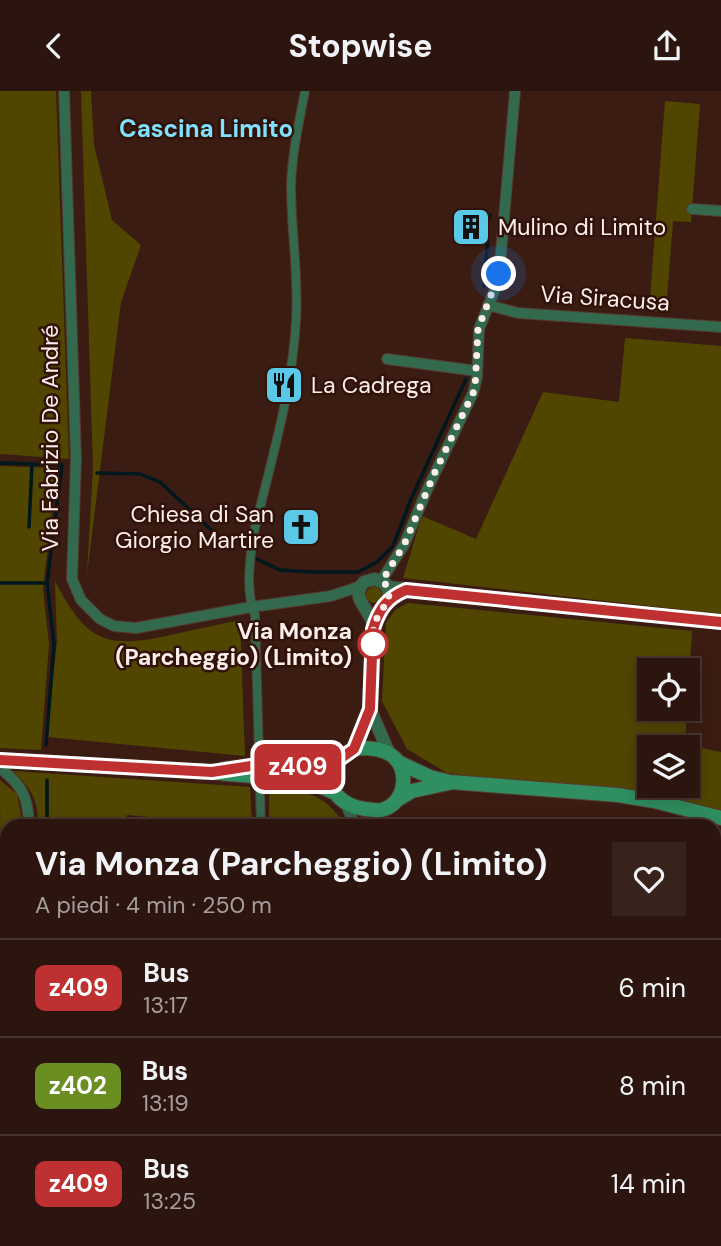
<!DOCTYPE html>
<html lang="it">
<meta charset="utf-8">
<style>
:root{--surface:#2c150e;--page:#38221c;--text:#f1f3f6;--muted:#a69f9e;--line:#48342e}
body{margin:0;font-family:"DM Sans",sans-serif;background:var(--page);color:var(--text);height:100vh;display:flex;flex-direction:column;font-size:26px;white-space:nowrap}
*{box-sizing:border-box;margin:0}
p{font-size:23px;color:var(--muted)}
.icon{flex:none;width:38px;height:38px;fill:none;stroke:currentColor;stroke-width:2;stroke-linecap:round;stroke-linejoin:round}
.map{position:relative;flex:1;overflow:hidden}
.drawer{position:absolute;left:0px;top:728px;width:721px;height:427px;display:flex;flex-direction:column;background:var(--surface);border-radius:21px 21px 0 0;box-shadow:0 4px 18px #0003,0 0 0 2px var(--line)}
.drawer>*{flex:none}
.badge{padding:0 14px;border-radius:10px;font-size:24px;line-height:46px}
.tools{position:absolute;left:637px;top:567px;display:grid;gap:14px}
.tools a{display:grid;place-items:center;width:63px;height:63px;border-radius:0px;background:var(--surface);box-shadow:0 4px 18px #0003,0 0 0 2px var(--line);font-size:35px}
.you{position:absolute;width:35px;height:35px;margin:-18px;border:5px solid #fff;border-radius:50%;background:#1a73e8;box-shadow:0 0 0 10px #1a73e833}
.map>.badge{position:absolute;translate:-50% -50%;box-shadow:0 0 0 4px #fff}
.round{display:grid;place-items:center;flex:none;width:74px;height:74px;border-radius:0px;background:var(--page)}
.summary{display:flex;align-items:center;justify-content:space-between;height:119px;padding:0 35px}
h1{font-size:33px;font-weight:700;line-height:52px}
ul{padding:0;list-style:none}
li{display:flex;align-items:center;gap:21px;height:98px;padding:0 35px;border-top:2px solid var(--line)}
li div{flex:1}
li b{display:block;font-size:26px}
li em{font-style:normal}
li .badge{min-width:77px;font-weight:700;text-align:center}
header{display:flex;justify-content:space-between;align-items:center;height:91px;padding:0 35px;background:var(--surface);font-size:32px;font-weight:700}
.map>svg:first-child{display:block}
.green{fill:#514600;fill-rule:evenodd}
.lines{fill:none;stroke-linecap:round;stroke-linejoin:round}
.stream{stroke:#00171e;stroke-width:3.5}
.pedestrian-casing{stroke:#563930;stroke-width:10}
.minor-casing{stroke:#563930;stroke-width:12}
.tertiary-casing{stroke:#563930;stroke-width:14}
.secondary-casing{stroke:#563930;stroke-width:16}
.pedestrian{stroke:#33694c;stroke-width:8}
.minor{stroke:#33694c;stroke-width:10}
.tertiary{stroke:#33694c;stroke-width:12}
.secondary{stroke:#308f60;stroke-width:14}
.line-casing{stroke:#fff;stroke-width:16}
.line{stroke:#bf3131;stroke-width:10}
.walk{stroke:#fceeea;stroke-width:7;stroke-dasharray:0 12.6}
.stop-dot{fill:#fff;stroke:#bf3131;stroke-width:3.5}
.labels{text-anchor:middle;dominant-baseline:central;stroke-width:5;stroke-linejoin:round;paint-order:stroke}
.poi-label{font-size:23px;fill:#fceeea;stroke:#301209;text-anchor:start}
.street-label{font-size:23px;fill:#fceeea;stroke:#301209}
.stop-label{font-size:23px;font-weight:bold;fill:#fceeea;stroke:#301209;text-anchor:end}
.neighbourhood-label{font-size:24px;font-weight:bold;fill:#7fe1fd;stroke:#301209}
</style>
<header><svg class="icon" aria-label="back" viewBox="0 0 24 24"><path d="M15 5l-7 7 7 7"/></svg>Stopwise<svg class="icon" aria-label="share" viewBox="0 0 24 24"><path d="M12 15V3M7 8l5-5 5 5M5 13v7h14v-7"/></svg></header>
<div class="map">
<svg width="721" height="1155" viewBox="0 0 721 1155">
<rect width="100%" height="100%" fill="#3b1c12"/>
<path class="green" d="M0 0H56L69 368 0 363Z
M81 0H91L94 54 112 129 141 154 121 211 87 483 93 376Z
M665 10 700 13 691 131 673 130 666 221 649 220Z
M625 247 721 255V523L403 487 422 425 476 448 543 301 619 311Z
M0 375 57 377 43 498 49 553 41 659 0 657Z
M55 490C85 547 102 559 166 545 190 540 215 534 240 529L245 665 47 646 57 550Z
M366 504a8 8 0 1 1 16 0a8 8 0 1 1-16 0Z
M408 512 692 540 688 605V579H649V618H687L685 654 721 661V720L447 682 407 658 382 610 386 532 395 519ZM649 656H688V695H649Z
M13 680 250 696 252 735 127 724 125 735H38C38 707 32 699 13 680Z
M0 689 17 703 23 735H7V925L1 939Z
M269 698C307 700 323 701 346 735H269Z
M128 726 222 735H127Z"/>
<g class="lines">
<path class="stream" d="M489 127 490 124
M484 195 488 144
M0 372 62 374 47 492 54 553 46 654
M97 382 140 383 160 391 232 458
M29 436 32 374
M257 468 280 479 313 481H358L377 471 393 455 411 408 466 288
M0 492H47
M47 735V689
M0 941 3 942 7 937
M714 1086 721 1087"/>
<defs>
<path id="pedestrian" d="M261 735 255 524C245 499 250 471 253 445 270 374 292 302 296 230 299 185 291 140 291 95 292 63 299 31 305 0"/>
<path id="minor" d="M64 0 76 368 72 488 81 509 100 528 114 535 136 537 251 516 331 505 361 495
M692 118 721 120
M488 214 518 222 721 236
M387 268 477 280
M381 490 404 454 427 399 473 302 477 286 479 238 495 198 500 173 515 0
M0 677C23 695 28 706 29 735
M346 714 355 735
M373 735 380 719
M187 1155 188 1148"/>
<path id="tertiary" d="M387 496 721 531
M370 618 389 662
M354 658C360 645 368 631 370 617 373 600 375 551 373 534 370 517 349 507 364 491L375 488 386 493 390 505 373 538"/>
<path id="secondary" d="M360 657C370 657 383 658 391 664 411 677 406 714 381 719 376 720 370 718 365 718 318 711 322 664 360 657Z
M0 669 212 681C252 687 296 683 333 701
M398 671 430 686 450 691 618 704 654 710 721 727
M224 678 251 675 312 676 337 670
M397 709 412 700 449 692"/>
</defs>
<use href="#pedestrian" class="pedestrian-casing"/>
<use href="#minor" class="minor-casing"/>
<use href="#tertiary" class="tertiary-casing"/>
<use href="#secondary" class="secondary-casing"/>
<use href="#pedestrian" class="pedestrian"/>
<use href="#minor" class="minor"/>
<use href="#tertiary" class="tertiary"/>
<use href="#secondary" class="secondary"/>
</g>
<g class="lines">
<defs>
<path id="line" d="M0 669 212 681 251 675 312 676 337 670 354 658 370 618 373 538C379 518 387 507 406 499L721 531"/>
</defs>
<use href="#line" class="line-casing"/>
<use href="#line" class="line"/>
<path class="walk" d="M373 553 372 565C373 555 372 545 374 535 378 518 400 505 382 490L404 454 435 381 475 298 478 238 499 183"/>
</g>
<defs>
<symbol id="building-square" viewBox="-11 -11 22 22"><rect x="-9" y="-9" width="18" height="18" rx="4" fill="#5ac8e6" stroke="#301209"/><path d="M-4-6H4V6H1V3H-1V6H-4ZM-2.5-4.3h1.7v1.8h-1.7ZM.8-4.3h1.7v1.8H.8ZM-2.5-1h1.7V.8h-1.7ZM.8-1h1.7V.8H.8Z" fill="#111"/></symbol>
<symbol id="restaurant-square" viewBox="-11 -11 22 22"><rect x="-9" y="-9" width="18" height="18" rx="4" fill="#5ac8e6" stroke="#301209"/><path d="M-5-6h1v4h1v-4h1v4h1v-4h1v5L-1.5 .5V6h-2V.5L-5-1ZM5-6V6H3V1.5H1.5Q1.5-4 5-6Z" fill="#111"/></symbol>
<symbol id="church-square" viewBox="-11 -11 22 22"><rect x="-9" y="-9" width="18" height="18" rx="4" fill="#5ac8e6" stroke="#301209"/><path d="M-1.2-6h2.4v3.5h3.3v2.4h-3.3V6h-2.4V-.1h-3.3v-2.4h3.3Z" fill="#111"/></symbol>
</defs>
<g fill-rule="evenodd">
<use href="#building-square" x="449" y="114" width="44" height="44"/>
<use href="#restaurant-square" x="262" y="272" width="44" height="44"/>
<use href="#church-square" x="279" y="414" width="44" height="44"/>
</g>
<circle class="stop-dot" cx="373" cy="553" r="14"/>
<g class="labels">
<g class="poi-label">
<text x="498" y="136">Mulino di Limito</text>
<text x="311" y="294">La Cadrega</text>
<text x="274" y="423" text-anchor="end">Chiesa di San<tspan x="274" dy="26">Giorgio Martire</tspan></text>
</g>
<g class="street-label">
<text transform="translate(605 207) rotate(4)">Via Siracusa</text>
<text transform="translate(50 347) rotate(-90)">Via Fabrizio De André</text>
</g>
<g class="stop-label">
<text x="352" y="540">Via Monza<tspan x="352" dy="26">(Parcheggio) (Limito)</tspan></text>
</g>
<g class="neighbourhood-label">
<text x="206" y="37">Cascina Limito</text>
</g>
</g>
</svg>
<div class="tools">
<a><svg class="icon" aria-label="locate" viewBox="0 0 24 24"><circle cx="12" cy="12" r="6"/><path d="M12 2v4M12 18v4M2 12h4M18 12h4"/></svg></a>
<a><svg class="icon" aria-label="layers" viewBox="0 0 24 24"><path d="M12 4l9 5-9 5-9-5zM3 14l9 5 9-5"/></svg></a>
</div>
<div class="you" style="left:499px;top:183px"></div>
<b class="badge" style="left:298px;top:676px;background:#bf3131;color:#fff">z409</b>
<section class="drawer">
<div class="summary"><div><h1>Via Monza (Parcheggio) (Limito)</h1><p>A piedi · 4 min · 250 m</p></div><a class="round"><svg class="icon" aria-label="heart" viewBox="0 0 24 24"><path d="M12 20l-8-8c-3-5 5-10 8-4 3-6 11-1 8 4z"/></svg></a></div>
<ul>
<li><span class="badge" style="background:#bf3131;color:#fff">z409</span><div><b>Bus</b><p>13:17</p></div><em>6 min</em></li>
<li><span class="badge" style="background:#6b8e23;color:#fff">z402</span><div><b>Bus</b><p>13:19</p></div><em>8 min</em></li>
<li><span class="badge" style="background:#bf3131;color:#fff">z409</span><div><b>Bus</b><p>13:25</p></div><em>14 min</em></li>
</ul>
</section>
</div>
